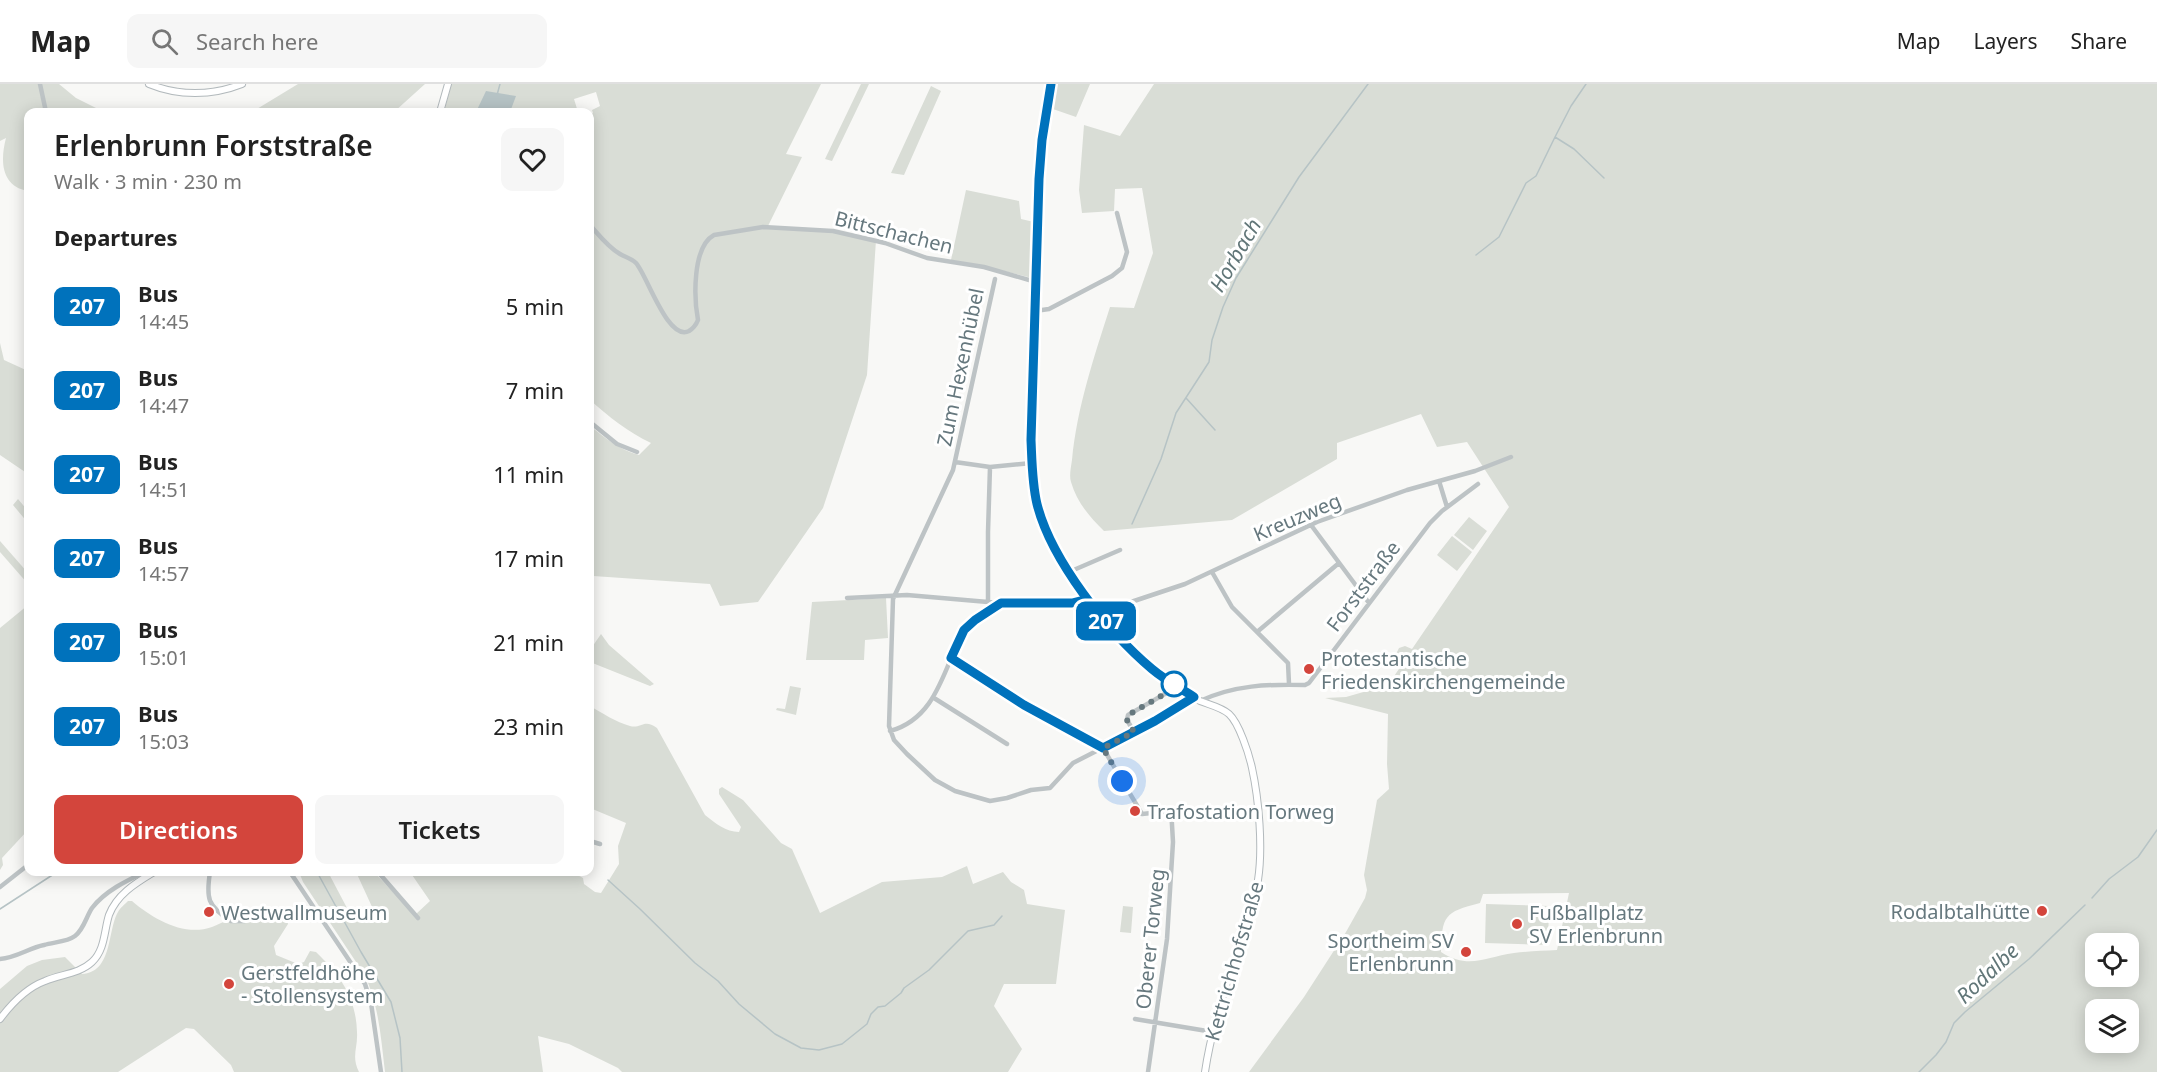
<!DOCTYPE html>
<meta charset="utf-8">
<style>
:root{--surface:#fff;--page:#f6f6f6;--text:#222;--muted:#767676;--line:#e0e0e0;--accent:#d3453c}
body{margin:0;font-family:"Noto Sans",sans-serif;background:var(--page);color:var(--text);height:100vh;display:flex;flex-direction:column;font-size:22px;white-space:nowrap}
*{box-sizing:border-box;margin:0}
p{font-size:20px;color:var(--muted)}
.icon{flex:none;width:33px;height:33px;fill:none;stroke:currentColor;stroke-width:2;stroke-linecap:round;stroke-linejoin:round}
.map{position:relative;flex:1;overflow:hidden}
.drawer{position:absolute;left:24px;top:24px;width:570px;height:768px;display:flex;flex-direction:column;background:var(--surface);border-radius:12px;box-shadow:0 3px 15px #0003}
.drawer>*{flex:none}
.badge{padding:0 12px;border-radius:9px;font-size:21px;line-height:39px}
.buttons{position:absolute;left:2085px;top:849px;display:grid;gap:12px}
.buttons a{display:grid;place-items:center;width:54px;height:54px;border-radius:12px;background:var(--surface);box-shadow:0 3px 15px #0003;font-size:30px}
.you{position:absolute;width:30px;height:30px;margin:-15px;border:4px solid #fff;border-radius:50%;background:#1a73e8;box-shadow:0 0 0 9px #1a73e833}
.map>.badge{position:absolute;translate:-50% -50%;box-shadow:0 0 0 3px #fff}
h2{padding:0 30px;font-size:22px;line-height:54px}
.round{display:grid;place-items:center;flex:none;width:63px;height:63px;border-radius:12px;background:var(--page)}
.summary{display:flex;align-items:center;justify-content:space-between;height:102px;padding:0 30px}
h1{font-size:28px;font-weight:600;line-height:45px}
.cta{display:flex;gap:12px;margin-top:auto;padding:12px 30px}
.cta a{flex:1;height:69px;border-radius:12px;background:var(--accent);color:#fff;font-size:24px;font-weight:600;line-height:69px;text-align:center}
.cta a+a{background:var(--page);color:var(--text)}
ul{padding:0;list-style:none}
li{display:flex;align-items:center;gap:18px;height:84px;padding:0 30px}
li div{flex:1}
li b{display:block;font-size:22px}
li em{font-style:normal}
li .badge{min-width:66px;font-weight:700;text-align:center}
header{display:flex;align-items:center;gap:36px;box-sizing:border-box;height:84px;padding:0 30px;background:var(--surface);border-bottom:2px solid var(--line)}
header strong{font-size:28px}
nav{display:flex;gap:33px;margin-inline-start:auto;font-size:21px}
.search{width:420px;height:54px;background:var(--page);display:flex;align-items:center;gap:15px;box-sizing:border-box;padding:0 21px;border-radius:12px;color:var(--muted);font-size:22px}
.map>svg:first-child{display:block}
.green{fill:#d9ddd6;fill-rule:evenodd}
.water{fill:#b6c3c5}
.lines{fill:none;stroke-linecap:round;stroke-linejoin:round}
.stream{stroke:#b6c3c5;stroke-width:1.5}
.secondary-casing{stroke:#b2b9bc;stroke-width:8}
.street{stroke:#bdc3c5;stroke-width:4.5}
.secondary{stroke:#fff;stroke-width:6}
.line-casing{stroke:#fff;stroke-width:14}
.line{stroke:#0072bc;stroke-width:9}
.walk{stroke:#66787e;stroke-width:6;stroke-dasharray:0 10.8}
.poi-dot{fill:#d3453c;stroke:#fff;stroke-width:2}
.stop-dot{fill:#fff;stroke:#0072bc;stroke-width:3}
.labels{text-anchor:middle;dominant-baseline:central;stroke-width:6;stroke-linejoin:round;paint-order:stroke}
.street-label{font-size:20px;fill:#66787e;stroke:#fff}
.poi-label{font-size:20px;fill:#66787e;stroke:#fff;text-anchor:start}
.water-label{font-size:21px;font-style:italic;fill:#617678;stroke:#fff}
</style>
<header>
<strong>Map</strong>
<div class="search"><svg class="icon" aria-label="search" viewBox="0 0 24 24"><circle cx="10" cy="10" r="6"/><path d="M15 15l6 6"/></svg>Search here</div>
<nav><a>Map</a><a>Layers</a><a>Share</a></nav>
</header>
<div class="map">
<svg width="2157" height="988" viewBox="0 0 2157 988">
<rect width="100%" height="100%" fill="#f8f8f6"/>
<path class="green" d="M0 0H59L76 14 104 28H28V107C1 102 0 77 6 54L0 57Z
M298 0H425L394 28H252Z
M451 0H821L786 70 802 73 768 142 809 144 876 156 867 291 823 424 758 518 720 522 710 500 593 492 590 487V342C606 354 619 366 639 371L651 359C628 348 609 333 590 316V39L592 38 590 30 593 29 592 26 600 22 596 8 574 15 578 28H444Z
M861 0H869L832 77 825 75Z
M1054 0H1090L1076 33 1050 24Z
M1154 0H2157V988H1249L1304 913 1346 848 1365 814 1367 806 1364 791 1377 716 1389 705 1387 680 1388 630 1325 614 1346 613 1388 601 1403 579 1398 576 1396 570 1399 564 1405 562 1412 565 1509 423 1467 358 1437 363 1421 330 1337 359V375L1232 436 1104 447C1090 433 1077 419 1071 398 1069 392 1071 383 1072 376 1077 323 1094 273 1110 223L1134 224 1153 169 1142 104 1115 105 1114 127 1082 129 1079 106 1084 41 1120 52ZM1569 809 1557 866C1543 867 1528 867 1514 869 1485 873 1469 886 1441 868 1442 832 1444 828 1480 819L1483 810ZM2096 860H2128V892H2096ZM2096 926H2128V958H2096Z
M931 2 941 7 904 91 891 89Z
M966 106 1019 117 1021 135 1034 138 1032 194 984 182 951 176Z
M0 259 4 276 28 287V390L0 371Z
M18 415 28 427V439L13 421Z
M1469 433 1487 447 1473 466 1454 451Z
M1452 452 1472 468 1457 487 1437 471Z
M0 457 28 489V500L0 468Z
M886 514 888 554 865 556 864 576H806L812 518Z
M28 521V746L2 774 3 781 0 786V544Z
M601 550 609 561 654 600 650 602 590 578V566Z
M790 602 801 604 796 631 776 626 777 624 785 625Z
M590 622C602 629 616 638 630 642 641 645 644 634 657 644L705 731C715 739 726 748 739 748L741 743 719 710V705L722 703 743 716 781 759 792 765 820 829 882 798 942 793 967 782 973 800 1003 788 1011 798 1024 806 1027 820 1065 826 1056 900H1004L994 922 1022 965 1008 988H622L618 984 569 960 538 952 543 988H385C381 955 379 920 364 890L303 798 299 788H328L347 824 354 832C362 833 368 832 373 825L356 788H374L411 827 416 830 430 817 410 788H558C566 793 575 788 583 794L584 800 595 808 601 809 619 780 618 762 626 739 590 724Z
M128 817H132C153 835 184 853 212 843 223 839 236 830 248 830 252 830 256 834 261 834 267 835 276 830 283 829L286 830 288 840 274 862 276 871 298 880 304 878 310 867 316 868C340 891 356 913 357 948 358 964 351 972 359 988H234L231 981 194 945 186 944 118 988H0V905L27 882 42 876 65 873 82 890C113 888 107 847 118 828 120 824 125 820 128 817Z
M1486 820 1549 822 1548 861 1485 859Z
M1123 822 1133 823 1131 849 1120 848Z"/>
<path class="water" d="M486 7 516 12 510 28H476Z"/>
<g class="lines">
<path class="stream" d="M1586 0 1571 22 1555 53 1574 65 1604 94
M497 11 500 0
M1476 171 1499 153 1526 99 1536 92 1555 53
M1186 314 1215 346
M1132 440 1161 375 1176 329 1209 278 1212 256 1223 223 1236 194 1299 93 1368 0
M317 788 361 868 391 918 400 954 402 988
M608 796 640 825 695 879 718 897 739 920 775 950 801 964 819 966 842 960 867 940 871 930 878 923 885 922 901 909 904 904 929 886 968 847 994 841 1002 832
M2092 814 2109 795 2138 773 2157 746
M0 825 57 788
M1919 988 1936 971 1946 958 1954 939 1965 928 2029 875 2085 821"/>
<defs>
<path id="secondary" d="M149 0C178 12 212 12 242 0
M1051 0 1042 56 1039 95 1031 356C1032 377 1032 398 1037 419 1049 472 1112 554 1155 587 1169 598 1185 610 1200 617 1210 621 1221 623 1229 630 1239 639 1249 670 1252 684 1259 716 1263 764 1258 796 1255 814 1248 831 1243 848 1229 894 1212 940 1205 988
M440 28 448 0
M0 935C12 919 26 904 45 897 61 890 79 890 92 878 105 866 104 847 109 831 117 810 136 799 154 788"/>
</defs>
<use href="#secondary" class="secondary-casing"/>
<path class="street" d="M40 0 46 28
M590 141C599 151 608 163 620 170 625 173 631 174 636 179 647 191 668 258 689 247 694 244 696 241 698 236 694 215 692 163 714 151L763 143 833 147 885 159 927 174 984 183 1036 198
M995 195 953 386 893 515 889 642 894 656 907 670 935 696 955 707 990 717 1007 714 1031 706 1050 704 1073 679 1155 637 1194 613
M1035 227 1049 225 1112 192 1122 184 1127 168 1117 129
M590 338 617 360 637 368
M955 378 990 383 1032 379
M1439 397 1447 423
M1311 441 1369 519
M1069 488 1120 466
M1212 488 1232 523 1288 579 1289 600
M847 514 907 511 988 518 1072 519 1080 518 1087 514
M988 518V448L990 383
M1098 529 1185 500 1317 438 1407 406 1475 387 1511 373
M1257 548 1339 479
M951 574 1013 614 1103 664 1142 730 1171 727
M934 614 1007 660
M1200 617C1234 601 1268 600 1305 601L1309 599 1430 439 1442 427 1478 400
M890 647C927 637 939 604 952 572 956 563 958 553 964 546 973 533 990 530 1001 519
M1134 648 1127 636 1128 631 1177 603
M590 757 600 760
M210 788C206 814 207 822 231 837H245
M290 788 365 900 371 919 381 988
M378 788 418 834
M0 803 28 781
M0 875C16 874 29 864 44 861 54 858 67 858 75 852 84 845 86 833 92 824 105 807 126 797 145 788
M1135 935 1213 948
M1148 988 1167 855 1173 758 1171 724"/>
<use href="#secondary" class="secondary"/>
</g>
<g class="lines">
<defs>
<path id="line" d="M1051 0 1042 56 1039 95 1031 356C1032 377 1032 399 1037 420 1051 476 1108 548 1152 585 1165 596 1180 604 1194 613L1155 637 1103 664 1024 621 951 574 964 546 975 536 1001 519H1072L1084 516"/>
</defs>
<use href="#line" class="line-casing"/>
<use href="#line" class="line"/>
<path class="walk" d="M1122 697 1103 664 1134 648 1127 636 1128 631 1177 603 1174 600"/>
</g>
<g class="poi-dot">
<circle cx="1309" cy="585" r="6"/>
<circle cx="1135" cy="727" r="6"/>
<circle cx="2042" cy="827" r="6"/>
<circle cx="209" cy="828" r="6"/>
<circle cx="1517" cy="840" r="6"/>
<circle cx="1466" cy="868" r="6"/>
<circle cx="229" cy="900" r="6"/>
</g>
<circle class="stop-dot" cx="1174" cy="600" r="12"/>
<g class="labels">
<g class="street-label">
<text transform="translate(894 148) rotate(14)">Bittschachen</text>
<text transform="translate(960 283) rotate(-78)">Zum Hexenhübel</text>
<text transform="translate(1297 433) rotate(-23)">Kreuzweg</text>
<text transform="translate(1363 502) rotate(-53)">Forststraße</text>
<text transform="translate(1150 855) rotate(-84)">Oberer Torweg</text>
<text transform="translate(1234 877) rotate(-74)">Kettrichhofstraße</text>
</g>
<g class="poi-label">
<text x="1321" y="574">Protestantische<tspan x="1321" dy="23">Friedenskirchengemeinde</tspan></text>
<text x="1147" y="727">Trafostation Torweg</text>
<text x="2030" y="827" text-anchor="end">Rodalbtalhütte</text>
<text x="221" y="828">Westwallmuseum</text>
<text x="1529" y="828">Fußballplatz<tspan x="1529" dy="23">SV Erlenbrunn</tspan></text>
<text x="1454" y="856" text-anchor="end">Sportheim SV<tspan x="1454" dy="23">Erlenbrunn</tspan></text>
<text x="241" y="888">Gerstfeldhöhe<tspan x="241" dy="23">- Stollensystem</tspan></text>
</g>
<g class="water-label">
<text transform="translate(1235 171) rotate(-60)">Horbach</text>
<text transform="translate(1987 889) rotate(-43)">Rodalbe</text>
</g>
</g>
</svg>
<div class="buttons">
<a><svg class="icon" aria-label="locate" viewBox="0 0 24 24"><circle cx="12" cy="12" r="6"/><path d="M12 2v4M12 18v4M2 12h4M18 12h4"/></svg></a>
<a><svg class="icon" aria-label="layers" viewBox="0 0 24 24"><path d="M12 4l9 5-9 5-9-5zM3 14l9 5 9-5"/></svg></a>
</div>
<div class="you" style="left:1122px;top:697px"></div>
<b class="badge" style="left:1106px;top:537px;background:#0072bc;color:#fff">207</b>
<section class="drawer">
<div class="summary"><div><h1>Erlenbrunn Forststraße</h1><p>Walk · 3 min · 230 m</p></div><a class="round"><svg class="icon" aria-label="heart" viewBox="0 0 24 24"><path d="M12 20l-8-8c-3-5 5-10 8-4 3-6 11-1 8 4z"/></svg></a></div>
<h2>Departures</h2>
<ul>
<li><span class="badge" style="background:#0072bc;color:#fff">207</span><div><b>Bus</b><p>14:45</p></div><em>5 min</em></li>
<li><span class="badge" style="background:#0072bc;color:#fff">207</span><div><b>Bus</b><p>14:47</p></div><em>7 min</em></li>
<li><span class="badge" style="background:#0072bc;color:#fff">207</span><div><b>Bus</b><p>14:51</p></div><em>11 min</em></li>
<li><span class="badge" style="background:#0072bc;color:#fff">207</span><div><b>Bus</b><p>14:57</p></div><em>17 min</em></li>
<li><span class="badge" style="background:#0072bc;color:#fff">207</span><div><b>Bus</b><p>15:01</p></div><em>21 min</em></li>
<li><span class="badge" style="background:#0072bc;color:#fff">207</span><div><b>Bus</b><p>15:03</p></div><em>23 min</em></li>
</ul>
<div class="cta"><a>Directions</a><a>Tickets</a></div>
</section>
</div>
